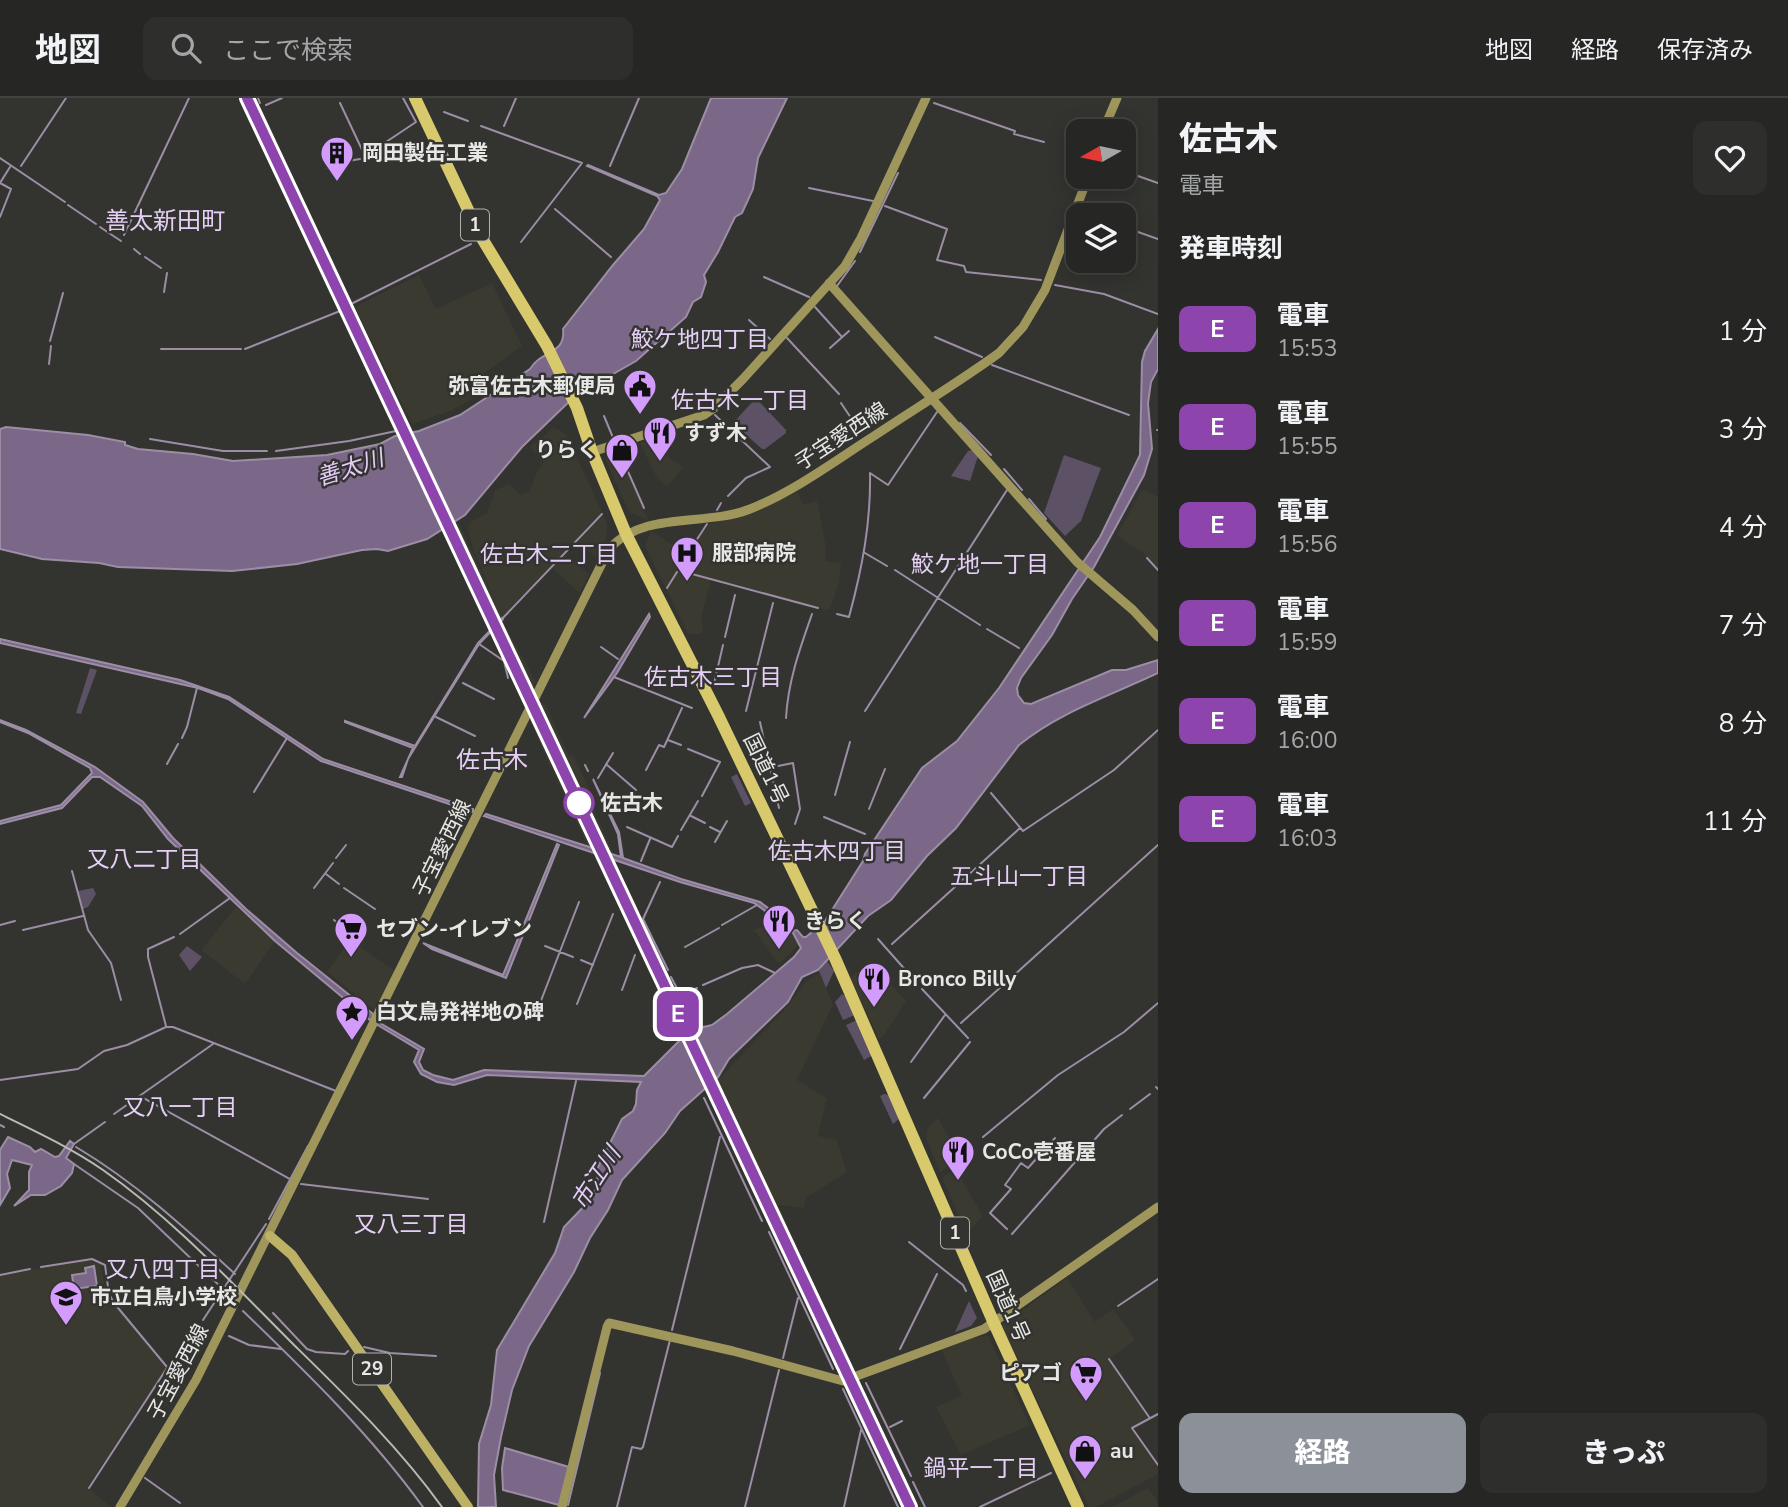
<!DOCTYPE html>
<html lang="ja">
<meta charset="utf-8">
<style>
:root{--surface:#262624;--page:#2e2e2c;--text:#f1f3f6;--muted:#a4a5a6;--line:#424341;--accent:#8c9099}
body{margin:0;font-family:"Nunito Sans","Noto Sans JP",sans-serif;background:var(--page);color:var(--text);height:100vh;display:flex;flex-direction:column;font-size:26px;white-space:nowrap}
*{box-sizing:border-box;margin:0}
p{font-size:23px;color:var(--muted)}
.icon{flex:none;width:38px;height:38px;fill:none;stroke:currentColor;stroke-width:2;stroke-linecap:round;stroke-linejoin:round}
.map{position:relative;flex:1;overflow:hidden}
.drawer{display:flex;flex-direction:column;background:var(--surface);width:630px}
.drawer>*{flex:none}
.badge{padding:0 14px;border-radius:10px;font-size:24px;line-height:46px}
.needle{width:46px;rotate:261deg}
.controls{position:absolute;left:1066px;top:21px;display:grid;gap:14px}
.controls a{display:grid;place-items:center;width:70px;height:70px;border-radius:14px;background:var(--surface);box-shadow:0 4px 18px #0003,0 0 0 2px var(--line);font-size:35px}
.map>.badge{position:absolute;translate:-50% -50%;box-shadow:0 0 0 4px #fff}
h2{padding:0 21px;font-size:26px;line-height:63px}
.round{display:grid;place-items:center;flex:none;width:74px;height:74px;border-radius:14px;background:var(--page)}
.head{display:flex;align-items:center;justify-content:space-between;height:119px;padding:0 21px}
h1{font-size:33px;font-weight:800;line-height:52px}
.primary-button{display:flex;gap:14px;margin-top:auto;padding:14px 21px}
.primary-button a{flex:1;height:80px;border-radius:14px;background:var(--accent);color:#fff;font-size:28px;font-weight:800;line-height:80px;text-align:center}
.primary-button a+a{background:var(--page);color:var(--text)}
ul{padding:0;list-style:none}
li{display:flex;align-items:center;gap:21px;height:98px;padding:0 21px}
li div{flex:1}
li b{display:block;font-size:26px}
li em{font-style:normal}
li .badge{min-width:77px;font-weight:700;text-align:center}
header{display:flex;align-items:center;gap:42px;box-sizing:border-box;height:98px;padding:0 35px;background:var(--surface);border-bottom:2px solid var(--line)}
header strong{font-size:33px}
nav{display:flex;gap:38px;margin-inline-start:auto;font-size:24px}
.search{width:490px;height:63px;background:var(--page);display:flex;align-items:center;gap:18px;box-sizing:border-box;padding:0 24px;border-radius:14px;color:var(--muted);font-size:26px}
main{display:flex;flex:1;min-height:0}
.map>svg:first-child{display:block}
.built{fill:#3b3a31}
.green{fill:#5d5265}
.water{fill:#7b6889;stroke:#9b8ea5;stroke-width:2}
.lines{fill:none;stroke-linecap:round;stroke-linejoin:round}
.stream{stroke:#9b8ea5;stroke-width:2}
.secondary{stroke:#9f965c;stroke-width:9}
.primary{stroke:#bdb166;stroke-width:10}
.highway{stroke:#d9c96d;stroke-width:12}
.rail{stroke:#b9b9b6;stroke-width:2}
.line-casing{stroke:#fff;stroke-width:16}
.line{stroke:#8e44ad;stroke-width:10}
.stop-dot{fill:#fff;stroke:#8e44ad;stroke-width:3.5}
.labels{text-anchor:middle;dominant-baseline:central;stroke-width:5;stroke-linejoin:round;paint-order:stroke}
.shield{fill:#333330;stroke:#b1b1af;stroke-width:2}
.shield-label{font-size:19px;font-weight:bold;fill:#e7e7e5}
.poi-label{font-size:21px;font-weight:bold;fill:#e7e7e5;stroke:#333330;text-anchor:start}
.street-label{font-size:21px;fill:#e7e7e5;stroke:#333330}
.stop-label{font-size:21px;font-weight:bold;fill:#e7e7e5;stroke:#333330;text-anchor:start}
.neighbourhood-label{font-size:23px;fill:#e5cff7;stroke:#333330}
.water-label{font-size:23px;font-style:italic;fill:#e5ccfa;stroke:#333330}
.quarter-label{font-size:24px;fill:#e5cff7;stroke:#333330}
</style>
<header>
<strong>地図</strong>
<div class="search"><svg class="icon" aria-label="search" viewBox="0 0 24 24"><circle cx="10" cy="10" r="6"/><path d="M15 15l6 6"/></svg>ここで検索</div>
<nav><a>地図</a><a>経路</a><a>保存済み</a></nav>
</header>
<main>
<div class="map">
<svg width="1158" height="1409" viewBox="0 0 1158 1409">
<rect width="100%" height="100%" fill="#333330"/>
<path class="built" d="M419 177 436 211 492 185 522 248 468 287 475 299 453 312 412 326 355 209Z
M554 329 566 336 602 414 493 529 446 432 459 425 495 503 474 453 468 432 470 424 487 415 495 392 510 386 520 397 529 394 538 372 544 364 530 349Z
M652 339 659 357H666L683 370 667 389 657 380 640 345Z
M631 345 640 360 624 369 649 423 629 414 606 363 608 354Z
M1142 392H1145L1158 399V469L1147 458 1117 437Z
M798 394 803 406 817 403 826 449 825 463 841 465 839 485 830 511 827 512 711 482 701 520 703 533 701 536H688L645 448 651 433 687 456 680 470 709 426 747 416Z
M603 417 607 426 606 442 597 460 578 443Z
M565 457 589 476 580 495 552 470Z
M502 522 536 584 526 607 493 531Z
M540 604 546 607 569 658 573 656 589 690 587 697 614 757 588 749 530 623Z
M601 756 612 760 694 928 695 931 684 938 623 811Z
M236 809 275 843 245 886 201 852Z
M771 825 786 835 792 833 799 847 780 865 777 864 754 832Z
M350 842 395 873 376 913 327 874Z
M870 863 906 903 882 940 879 941 850 880Z
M819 875 833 906 797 982 827 1000 818 1038 837 1042 847 1074 806 1100 804 1110 778 1107 855 1276 919 1409H907L706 990 718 979 720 980 784 912 806 884Z
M938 1020 950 1041 942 1049 953 1064 940 1075 926 1040 928 1029Z
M953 1072H956L983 1118 967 1136 942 1080Z
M85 1162 101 1166 106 1196 166 1270 87 1389 111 1409H0V1178Z
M1067 1180 1095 1224 1113 1211 1135 1242 1109 1261 1148 1320 1131 1330 1158 1369V1376L1096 1409H1089L1003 1231V1226Z
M988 1238 1030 1327 961 1357 936 1309 962 1298 941 1251 966 1241Z
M1148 1390 1158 1405V1409H1112Z"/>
<path class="green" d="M756 300 786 332V335L765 351H762L733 325Z
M972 352 978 358 970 383 951 378 968 353Z
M1064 357 1101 370 1081 423 1065 438 1044 415Z
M90 570 97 572 81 616 76 615Z
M737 676 751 705 745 708 731 679Z
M93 790 96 796 88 809 83 811 78 793Z
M187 848 202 859 190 873 179 857Z
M827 863 834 873 826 890 819 873Z
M842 896 845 898 855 917 843 922 835 904Z
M857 922 873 957 864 962 846 927Z
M884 996 889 997 900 1020 893 1026 880 998Z
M969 1203 977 1220 971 1228 955 1234Z"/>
<path class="water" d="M711 0H787L758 60 753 91 742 115 735 119 718 154 704 177 706 184 701 199 693 204 686 219 636 263 576 297 522 349 465 417 427 441 388 453 377 451 362 452 297 466 232 473 118 469 99 465 42 461 0 451V331L6 329 88 337 125 344V347L138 351 193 356 233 363 327 357 380 346 395 338 419 333 460 317 530 271C542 251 566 257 563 231L613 167 644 131 660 102 657 98 587 68 588 67 659 97 666 95 682 71Z
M1158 231V271L1151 284 1148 305 1152 351 1144 377 1094 469 1072 501 1052 537 1021 580 1017 590 1018 597 1024 605 1031 606 1112 572H1126L1158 562V575C1110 598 1061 613 1019 647L956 730 927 758 891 802 868 818 818 872 802 879 788 904 729 961 718 979 680 1013 665 1035 622 1082 608 1112 590 1140 574 1174 529 1248 512 1292 501 1339 494 1377 496 1409H478L479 1346 491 1307 497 1252 555 1155 564 1129 591 1101 597 1087 598 1069 622 1021 633 1013 636 1006 637 992 641 984 487 977 454 987 437 984 421 976 414 964 419 952 371 923 275 843 168 741 142 708 100 679H92L62 710 0 726V723L61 707 92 675 90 670 28 635 0 624V622L26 632 95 669 143 704 173 740 246 811 297 855 373 916 380 925 424 951 419 964 423 972 433 977 453 982 484 972 644 978 684 938 695 931 712 927 727 916 794 859 801 850 792 833 797 832 803 839H806L825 823 863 763 865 756 922 670 957 643 999 590 1100 439 1140 357 1142 264 1145 253Z
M649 516 650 519 617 575 584 620Z
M502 520 503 521 479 546 408 661 402 679H400L413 650 345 624V623L415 648 478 545Z
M0 541 180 582 229 599 323 661 473 711V714L321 663 228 601 198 590 0 545Z
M593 681 619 734 623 760 681 781 760 804 784 822 782 825 754 805 680 784 484 718 486 716 621 759 618 736Z
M557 746 559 747 506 880 432 851 423 845 503 877Z
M8 1039 30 1049 35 1054 41 1051 55 1059 59 1058 70 1043 74 1046 66 1060 74 1066 72 1075 61 1088 45 1097H31L14 1108 29 1092V1074L32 1067 12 1062 7 1076 10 1090 0 1107V1052Z
M94 1168 97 1188 74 1191 72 1177 86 1175 85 1170Z
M505 1350 569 1369 559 1407 503 1392 502 1370Z"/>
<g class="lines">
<path class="stream" d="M258 0 260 5
M340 5 365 58 416 24 403 0
M934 5 1015 33 1014 36 1044 44
M266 7 282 0
M444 14 468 23
M481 28 582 65 521 144
M504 28 516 0
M0 60 65 104
M21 68 66 0
M610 68 639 0
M327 70 336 65 360 61
M1124 73 1158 85
M809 90 873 103
M68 107 96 126
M885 108 947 131 937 162 964 168 966 174 1041 182
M555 111 611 159
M1082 114 1091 117
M0 119 11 91 0 85 10 69
M100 129 121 143
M1124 129 1158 141
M124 137 189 0
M134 151 140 156
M860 154 898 75
M145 159 161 170
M764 179 809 199
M1055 187 1104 196 1158 216
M837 188 855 163
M164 194 167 175
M353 205 471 146
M815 209 842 239
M749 222 770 241
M935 239 982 259
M787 240 839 296
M50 243 63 195
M830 250 849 233
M161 251H241
M245 251 340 213
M49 266 51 248
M992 267 1129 317
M841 305 851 320
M715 317 770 369 746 380 728 398
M604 318 614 342
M960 325 991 357
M1157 332H1158
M150 341 223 353H267
M615 352 617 356
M276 353 349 343 396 333
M619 360 624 370 626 369 644 410
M797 362 833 334
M1004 371 1022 392
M1029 401 1046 421
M717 412 721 405
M865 455 887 468
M1147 460 1158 472
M679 469 707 426
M895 472 980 527
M681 473 818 510
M667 490 677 474
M837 516 849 519C862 471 871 425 870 375L888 387 937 314
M501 522 602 416
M987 531 1019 550
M725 539 735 497
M479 546 504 563 508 580
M601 549 618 561
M614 579 692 610
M463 585 494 601
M714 586 723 547
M746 613 773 505
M865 613 1007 392
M436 619 475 638
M786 620C788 583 800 550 812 516
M760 624 779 710
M182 640 187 629 197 590
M668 642 681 647
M688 651 720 664 702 698
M167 666 178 646
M606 666 636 692
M585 667 588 673
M778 668 793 665 800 711 795 726
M646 672 659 647 664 649 682 610
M598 680 613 655
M254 694 287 640
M991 695 1023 733 1114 672 1158 632
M835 697 850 644
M869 711 885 671
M691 718 705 725
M824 719 865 736
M627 729 672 749 678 738
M710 729 720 734
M681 732 698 703
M715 744 727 723
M433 755 464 710
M336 760 346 747
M641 763 650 741
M72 773 88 832 111 865 121 902
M326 776 339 786
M660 784 643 821 668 872
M314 790 333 765
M344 790 375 811
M623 811 684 938
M334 822 353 840
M0 827 15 823
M722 827 757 807
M23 832 83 818
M180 836 230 800
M878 841 917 885
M892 846 1020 730
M545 848 573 859
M685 849 719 830
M581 862 593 867
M671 879 681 898 697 890
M703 887 742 870 758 867 775 875
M922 891 968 940
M622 892 635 857
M577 906 613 816
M537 913 579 804
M961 925 1158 747
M166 928 148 859V851L174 839
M911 964 945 917
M0 982 78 971 104 953 127 947 166 929H173L336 993
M1156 989 1158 991
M140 998 290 1081
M704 1000 762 1123
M924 1000 970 944
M1130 1011 1150 996
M114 1016 213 946
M0 1027 4 1029
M983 1039 1058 977 1124 934 1158 905
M74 1046 105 1024
M76 1049C135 1084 184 1129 235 1176
M74 1066 138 1110 224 1192
M301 1086 428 1101
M269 1121 308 1048
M544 1124 576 983
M1007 1131 990 1115 1011 1091 1005 1087 1021 1065 1028 1070 1055 1040
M769 1134 833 1271
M1012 1136 1104 1031 1122 1017
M909 1144 963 1187 966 1193
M41 1169 92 1161 105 1167 109 1196 114 1205 167 1269
M0 1177 30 1171
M1118 1208 1158 1181
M243 1213C307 1275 370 1336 423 1409
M273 1215 307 1251 316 1254 345 1256 348 1253
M203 1222 266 1126
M672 1232 720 1039
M229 1238 249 1247 281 1251
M364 1249 390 1255 436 1258
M900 1251 937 1176
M783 1260 798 1200
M1109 1261 1149 1319
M866 1285 911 1378
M843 1291 898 1409
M1158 1316 1132 1330 1158 1367
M890 1329 902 1323
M145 1380 180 1405
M913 1384 925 1409
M89 1390 167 1270 199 1229
M568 1407 600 1275
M617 1409 632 1349 641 1351 643 1349 670 1242
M745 1409 779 1272
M844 1409 861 1332
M980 1409 1051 1375"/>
<path class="secondary" d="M1103 33 1117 0
M829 185 1077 464 1133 512 1158 539
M592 354 704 317 714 310 743 281 845 168 861 140 926 0
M120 1409 196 1282 609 451C644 412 705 429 750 411 795 393 833 364 874 338 916 310 959 284 999 255L1023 229 1045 192 1088 79
M562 1409 607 1229 609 1225 733 1253 843 1283 984 1231 1158 1109"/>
<path class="primary" d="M270 1138 292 1157 468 1409"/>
<path class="highway" d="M415 0 480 137 547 248 577 310 592 354 626 436 718 617 835 860 993 1223 1078 1409"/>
<path class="rail" d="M247 0 910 1409
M0 1016C35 1033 71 1050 103 1072 173 1121 231 1184 291 1244 345 1297 398 1348 442 1409"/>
</g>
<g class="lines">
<defs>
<path id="line" d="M247 0 910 1409"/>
</defs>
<use href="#line" class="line-casing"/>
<use href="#line" class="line"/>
</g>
<defs>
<symbol id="building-pin" viewBox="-11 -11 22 30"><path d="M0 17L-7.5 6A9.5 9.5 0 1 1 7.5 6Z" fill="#d39cfc" stroke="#333330"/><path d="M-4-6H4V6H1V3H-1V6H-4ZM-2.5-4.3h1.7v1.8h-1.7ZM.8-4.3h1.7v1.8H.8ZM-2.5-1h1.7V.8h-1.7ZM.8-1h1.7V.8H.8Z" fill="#111"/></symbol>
<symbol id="civic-pin" viewBox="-11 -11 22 30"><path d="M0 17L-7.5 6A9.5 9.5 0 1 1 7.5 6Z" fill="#d39cfc" stroke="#333330"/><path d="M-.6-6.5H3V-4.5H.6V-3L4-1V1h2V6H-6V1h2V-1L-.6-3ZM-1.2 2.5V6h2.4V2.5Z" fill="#111"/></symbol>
<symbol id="restaurant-pin" viewBox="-11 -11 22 30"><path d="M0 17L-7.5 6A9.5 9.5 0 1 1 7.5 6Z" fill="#d39cfc" stroke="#333330"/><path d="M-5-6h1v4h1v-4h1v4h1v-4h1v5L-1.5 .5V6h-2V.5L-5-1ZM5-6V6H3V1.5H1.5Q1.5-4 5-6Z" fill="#111"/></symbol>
<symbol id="shop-pin" viewBox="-11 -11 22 30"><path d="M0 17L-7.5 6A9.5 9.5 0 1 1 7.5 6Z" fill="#d39cfc" stroke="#333330"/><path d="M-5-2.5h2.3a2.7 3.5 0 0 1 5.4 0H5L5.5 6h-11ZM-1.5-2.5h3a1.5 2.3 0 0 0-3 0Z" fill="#111"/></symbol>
<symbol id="hospital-pin" viewBox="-11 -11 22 30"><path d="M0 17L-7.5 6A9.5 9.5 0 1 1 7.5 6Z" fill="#d39cfc" stroke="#333330"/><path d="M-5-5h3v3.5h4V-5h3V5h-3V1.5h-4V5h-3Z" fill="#111"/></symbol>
<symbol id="supermarket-pin" viewBox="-11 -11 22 30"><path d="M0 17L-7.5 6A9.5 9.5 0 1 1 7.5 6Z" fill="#d39cfc" stroke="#333330"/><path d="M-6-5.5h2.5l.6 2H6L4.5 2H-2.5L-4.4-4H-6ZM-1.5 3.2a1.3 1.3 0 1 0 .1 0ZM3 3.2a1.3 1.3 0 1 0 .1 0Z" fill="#111"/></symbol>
<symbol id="sight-pin" viewBox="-11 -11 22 30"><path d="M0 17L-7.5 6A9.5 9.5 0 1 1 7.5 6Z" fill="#d39cfc" stroke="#333330"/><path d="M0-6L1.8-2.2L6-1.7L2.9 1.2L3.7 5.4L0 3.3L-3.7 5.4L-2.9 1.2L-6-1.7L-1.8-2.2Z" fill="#111"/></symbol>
<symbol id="school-pin" viewBox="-11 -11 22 30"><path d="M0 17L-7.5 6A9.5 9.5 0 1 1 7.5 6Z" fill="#d39cfc" stroke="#333330"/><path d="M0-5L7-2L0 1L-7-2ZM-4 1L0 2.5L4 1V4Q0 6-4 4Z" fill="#111"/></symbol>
</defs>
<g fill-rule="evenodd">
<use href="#building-pin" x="318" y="36" width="38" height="52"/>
<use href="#civic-pin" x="621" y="269" width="38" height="52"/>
<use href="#restaurant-pin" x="641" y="316" width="38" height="52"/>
<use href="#shop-pin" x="603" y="333" width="38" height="52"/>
<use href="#hospital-pin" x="668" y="436" width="38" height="52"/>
<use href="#restaurant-pin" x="760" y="804" width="38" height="52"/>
<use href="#supermarket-pin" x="332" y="812" width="38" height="52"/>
<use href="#restaurant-pin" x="855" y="862" width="38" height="52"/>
<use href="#sight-pin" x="333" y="895" width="38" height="52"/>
<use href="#restaurant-pin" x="939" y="1035" width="38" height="52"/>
<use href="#school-pin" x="47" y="1180" width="38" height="52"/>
<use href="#supermarket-pin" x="1067" y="1256" width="38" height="52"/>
<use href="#shop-pin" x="1066" y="1334" width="38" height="52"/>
</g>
<circle class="stop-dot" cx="579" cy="705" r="14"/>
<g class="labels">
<g class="shield">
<rect x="461" y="111.5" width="28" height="31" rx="5"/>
<rect x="941" y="1119.5" width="28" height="31" rx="5"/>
<rect x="353" y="1255.5" width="38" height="31" rx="5"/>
</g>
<g class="shield-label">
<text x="475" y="127">1</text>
<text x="955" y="1135">1</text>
<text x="372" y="1271">29</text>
</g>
<g class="poi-label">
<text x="362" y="55">岡田製缶工業</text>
<text x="616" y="288" text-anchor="end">弥富佐古木郵便局</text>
<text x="684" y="335">すず木</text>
<text x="598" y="352" text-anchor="end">りらく</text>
<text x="712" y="455">服部病院</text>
<text x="804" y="823">きらく</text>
<text x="376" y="831">セブン-イレブン</text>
<text x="898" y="881">Bronco Billy</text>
<text x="376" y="914">白文鳥発祥地の碑</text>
<text x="982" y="1054">CoCo壱番屋</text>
<text x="90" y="1199">市立白鳥小学校</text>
<text x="1062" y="1275" text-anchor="end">ピアゴ</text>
<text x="1110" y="1353">au</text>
</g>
<g class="street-label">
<text transform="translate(841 338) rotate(-33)">子宝愛西線</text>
<text transform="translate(766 671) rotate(64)">国道1号</text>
<text transform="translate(442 750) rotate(-64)">子宝愛西線</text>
<text transform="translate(1008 1208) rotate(66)">国道1号</text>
<text transform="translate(178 1274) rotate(-62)">子宝愛西線</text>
</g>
<g class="stop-label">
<text x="600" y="705">佐古木</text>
</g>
<g class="neighbourhood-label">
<text x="700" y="241">鮫ケ地四丁目</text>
<text x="740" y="302">佐古木一丁目</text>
<text x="549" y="456">佐古木二丁目</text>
<text x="980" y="466">鮫ケ地一丁目</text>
<text x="713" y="579">佐古木三丁目</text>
<text x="837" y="753">佐古木四丁目</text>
<text x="144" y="761">又八二丁目</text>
<text x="1019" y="778">五斗山一丁目</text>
<text x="180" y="1009">又八一丁目</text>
<text x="411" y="1126">又八三丁目</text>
<text x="163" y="1171">又八四丁目</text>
<text x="981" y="1370">鍋平一丁目</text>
</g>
<g class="water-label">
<text transform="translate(350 370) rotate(-18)">善太川</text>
<text transform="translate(596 1080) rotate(-57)">市江川</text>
</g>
<g class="quarter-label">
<text x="165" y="123">善太新田町</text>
<text x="492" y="662">佐古木</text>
</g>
</g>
</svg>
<div class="controls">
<a><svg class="needle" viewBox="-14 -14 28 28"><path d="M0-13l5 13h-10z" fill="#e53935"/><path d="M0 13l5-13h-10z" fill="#a4a5a6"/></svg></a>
<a><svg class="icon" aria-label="layers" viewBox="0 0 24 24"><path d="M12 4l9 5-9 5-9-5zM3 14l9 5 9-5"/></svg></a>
</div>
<b class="badge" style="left:678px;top:916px;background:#8e44ad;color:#fff">E</b>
</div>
<section class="drawer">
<div class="head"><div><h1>佐古木</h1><p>電車</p></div><a class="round"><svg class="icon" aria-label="heart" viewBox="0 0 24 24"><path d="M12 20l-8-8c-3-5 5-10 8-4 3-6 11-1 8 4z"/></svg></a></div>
<h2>発車時刻</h2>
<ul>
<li><span class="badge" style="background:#8e44ad;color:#fff">E</span><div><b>電車</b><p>15:53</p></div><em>1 分</em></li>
<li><span class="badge" style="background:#8e44ad;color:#fff">E</span><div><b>電車</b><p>15:55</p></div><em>3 分</em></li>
<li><span class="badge" style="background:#8e44ad;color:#fff">E</span><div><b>電車</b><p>15:56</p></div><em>4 分</em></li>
<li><span class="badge" style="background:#8e44ad;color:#fff">E</span><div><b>電車</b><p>15:59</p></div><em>7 分</em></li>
<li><span class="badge" style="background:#8e44ad;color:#fff">E</span><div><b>電車</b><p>16:00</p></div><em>8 分</em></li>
<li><span class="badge" style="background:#8e44ad;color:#fff">E</span><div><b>電車</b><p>16:03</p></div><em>11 分</em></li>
</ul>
<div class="primary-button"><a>経路</a><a>きっぷ</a></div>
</section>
</main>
